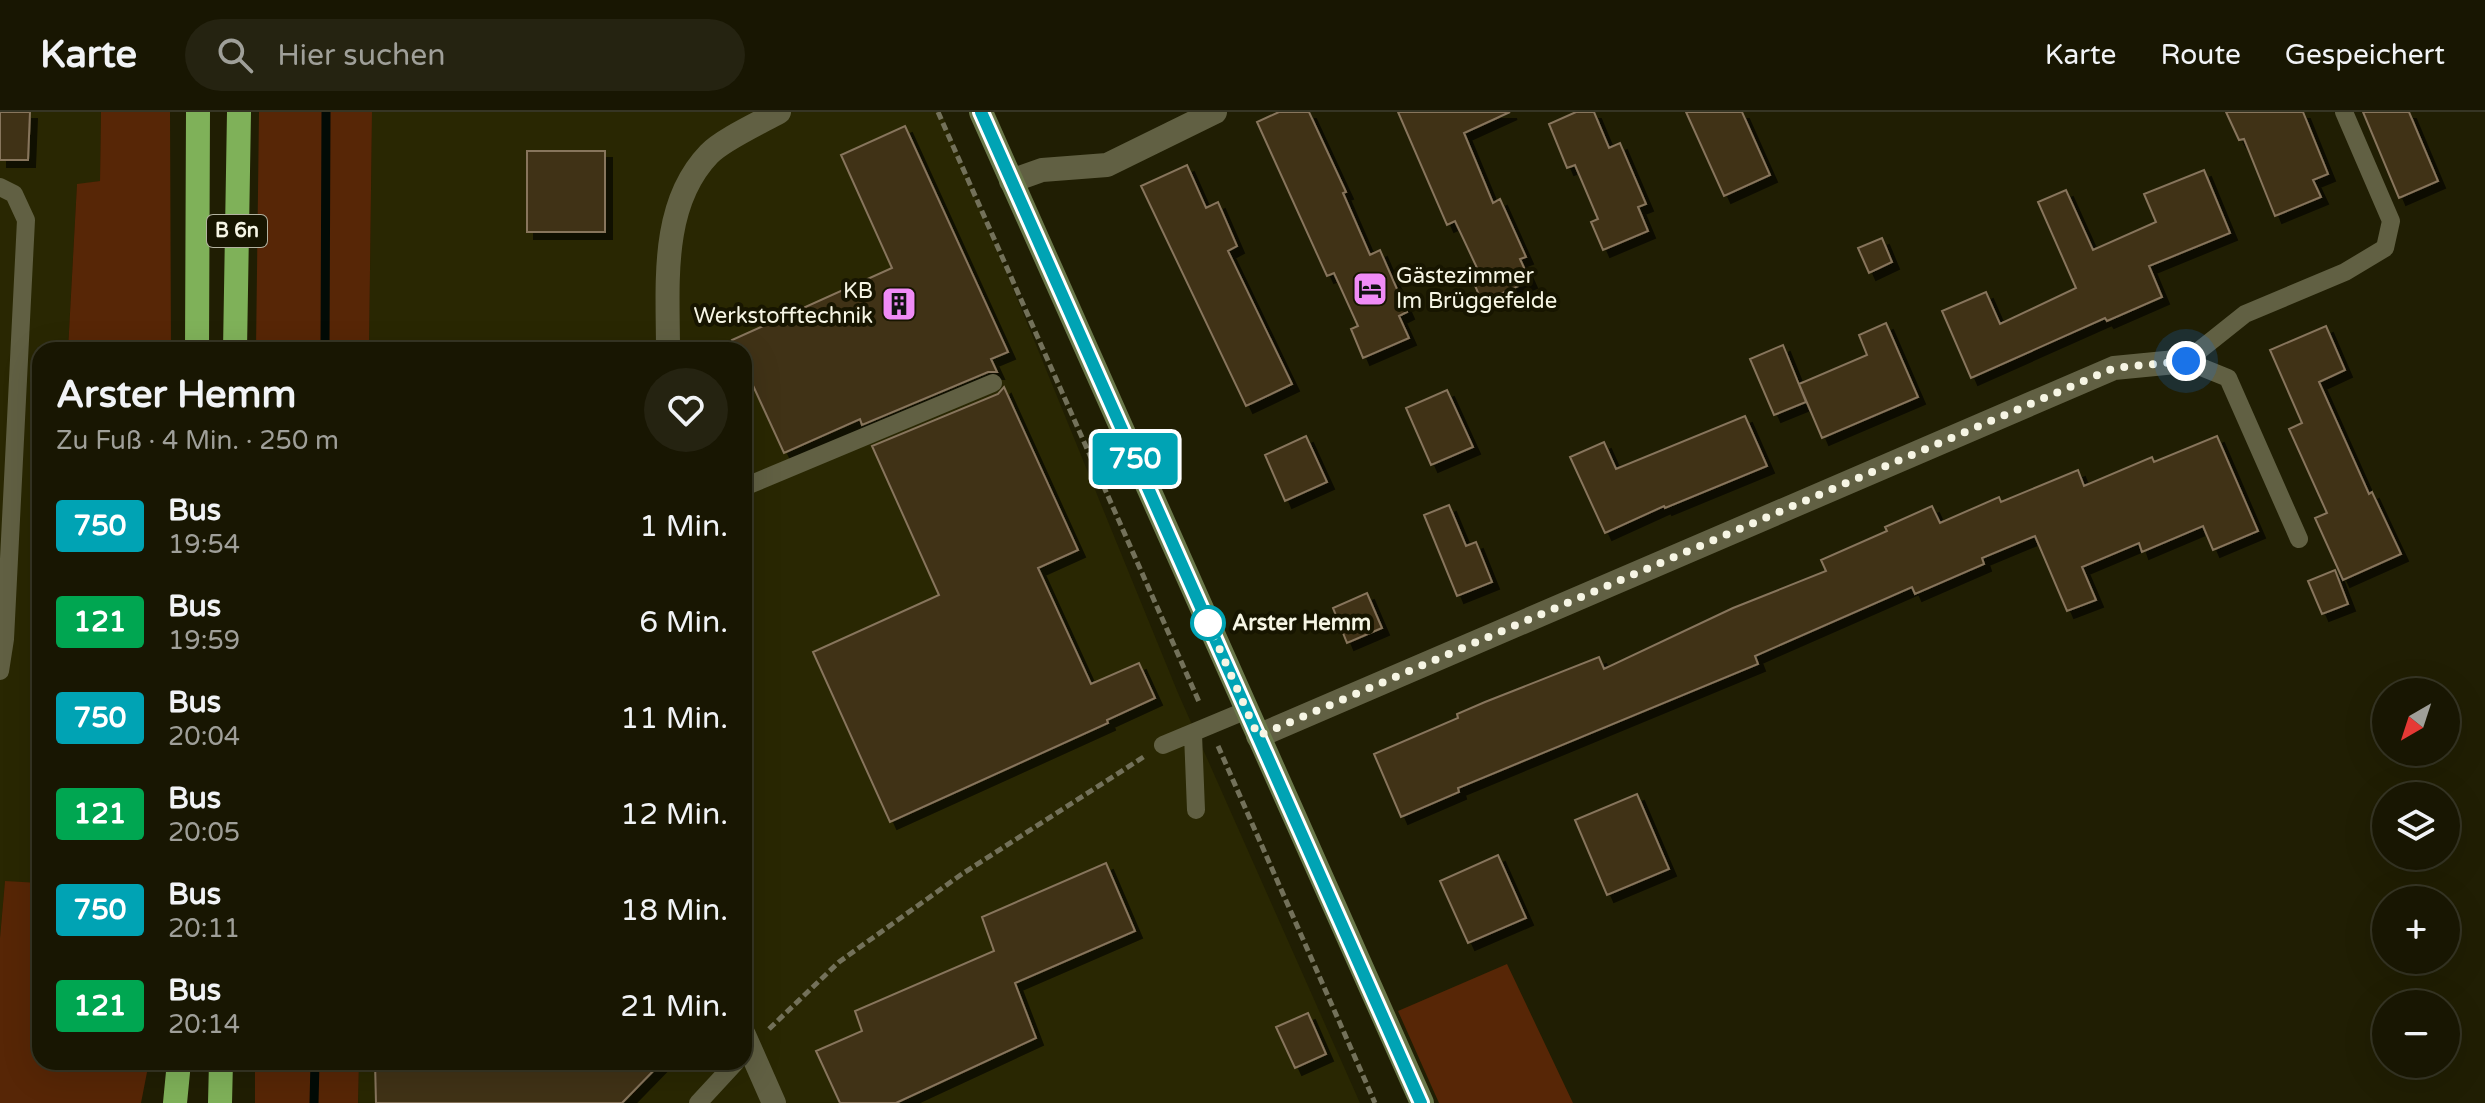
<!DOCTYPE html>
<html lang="de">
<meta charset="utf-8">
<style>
:root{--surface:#181602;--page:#252311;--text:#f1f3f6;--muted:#9f9f99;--line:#363524}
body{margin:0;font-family:"Varela Round",sans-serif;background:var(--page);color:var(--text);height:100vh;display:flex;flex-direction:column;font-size:30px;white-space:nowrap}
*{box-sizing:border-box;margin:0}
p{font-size:26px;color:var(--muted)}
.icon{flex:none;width:44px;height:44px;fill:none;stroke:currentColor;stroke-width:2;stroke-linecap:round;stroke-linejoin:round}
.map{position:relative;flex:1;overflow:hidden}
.drawer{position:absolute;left:32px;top:230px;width:720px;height:728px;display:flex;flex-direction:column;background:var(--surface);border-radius:24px;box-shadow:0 8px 32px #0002,0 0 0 2px var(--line)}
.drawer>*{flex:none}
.badge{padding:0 16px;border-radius:6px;font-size:28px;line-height:52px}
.needle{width:52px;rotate:219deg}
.fabs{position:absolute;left:2372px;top:566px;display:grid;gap:16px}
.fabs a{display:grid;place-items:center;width:88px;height:88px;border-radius:50%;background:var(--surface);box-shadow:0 8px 32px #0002,0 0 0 2px var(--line);font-size:40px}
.you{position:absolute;width:40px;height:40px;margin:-20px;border:6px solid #fff;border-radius:50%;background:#1a73e8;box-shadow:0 0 0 12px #1a73e833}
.map>.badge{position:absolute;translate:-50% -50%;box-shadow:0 0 0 4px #fff}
.round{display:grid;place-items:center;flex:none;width:84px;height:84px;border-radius:42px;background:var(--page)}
.overview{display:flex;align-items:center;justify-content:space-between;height:136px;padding:0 24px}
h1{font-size:38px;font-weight:700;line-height:60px}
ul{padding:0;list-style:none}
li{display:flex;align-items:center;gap:24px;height:96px;padding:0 24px}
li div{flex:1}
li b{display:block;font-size:30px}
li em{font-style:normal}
li .badge{min-width:88px;font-weight:700;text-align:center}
header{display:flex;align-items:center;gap:48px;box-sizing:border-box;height:112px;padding:0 40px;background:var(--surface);border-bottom:2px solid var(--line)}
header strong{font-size:38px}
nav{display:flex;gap:44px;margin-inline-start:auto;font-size:28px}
.search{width:560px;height:72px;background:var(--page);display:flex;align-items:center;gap:20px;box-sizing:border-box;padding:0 28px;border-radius:44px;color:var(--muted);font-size:30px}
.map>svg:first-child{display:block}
.built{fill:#292702}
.green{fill:#572606}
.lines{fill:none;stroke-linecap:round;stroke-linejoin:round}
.stream{stroke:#020b06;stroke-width:9}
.building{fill:#413119;stroke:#87755c;stroke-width:2;filter:url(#shadow)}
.path{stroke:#73715a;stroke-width:5;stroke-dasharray:8 4;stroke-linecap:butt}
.lane{stroke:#616043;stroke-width:18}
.street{stroke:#616043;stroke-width:24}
.secondary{stroke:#6a784a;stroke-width:24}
.highway{stroke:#7fb159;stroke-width:24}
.line-casing{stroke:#fff;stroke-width:18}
.line{stroke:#00a3b4;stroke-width:12}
.walk{stroke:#f6f5e4;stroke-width:8;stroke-dasharray:0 14.4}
.stop-dot{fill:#fff;stroke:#00a3b4;stroke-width:4}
.labels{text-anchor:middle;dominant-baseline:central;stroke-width:8;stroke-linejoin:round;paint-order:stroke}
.shield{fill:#171500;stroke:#b3b2a0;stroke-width:2}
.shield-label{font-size:20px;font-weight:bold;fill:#f6f5e4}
.poi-label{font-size:22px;fill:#f6f5e4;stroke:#171500;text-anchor:start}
.stop-label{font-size:22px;font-weight:bold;fill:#f6f5e4;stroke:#171500;text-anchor:start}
</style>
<header>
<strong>Karte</strong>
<div class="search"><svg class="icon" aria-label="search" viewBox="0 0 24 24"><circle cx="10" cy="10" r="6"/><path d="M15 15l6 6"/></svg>Hier suchen</div>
<nav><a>Karte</a><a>Route</a><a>Gespeichert</a></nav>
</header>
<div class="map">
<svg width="2485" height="991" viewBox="0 0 2485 991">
<defs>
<filter id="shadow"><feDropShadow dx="7" dy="7" stdDeviation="0" flood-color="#0009"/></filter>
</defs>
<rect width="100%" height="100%" fill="#201e03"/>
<path class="built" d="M0 0H101L100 69 77 73 68 238H40V771L5 770 0 826Z
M372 0H941L1178 581 1360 991H358L359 950H744V238H369Z"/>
<path class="green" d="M101 0H170L171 238H68L77 72 100 69Z
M259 0H372L369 238H256Z
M5 769 40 771V950H149L141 991H0V826Z
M1507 852 1573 991H1439L1398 899Z
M255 950H359L358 991H255Z"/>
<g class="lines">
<path class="stream" d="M325 238 326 0
M314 991 315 950"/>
</g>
<path class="building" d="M0 0H30L28 48H0Z
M1279 0H1309L1346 80 1343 81 1370 143 1380 138 1407 200 1399 204 1409 226 1363 246 1351 217 1358 214 1334 161 1327 164 1257 10Z
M1398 0H1510L1464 21 1493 91 1500 87 1526 145 1520 147 1530 169 1482 190 1470 162 1478 158 1455 109 1447 113Z
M1576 0H1594L1609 36 1620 31 1646 92 1638 95 1648 119 1603 138 1591 110 1598 107 1575 53 1567 56 1549 12Z
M1686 0H1742L1770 63 1724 84Z
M2226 0H2303L2328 62 2313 68 2321 85 2275 104 2244 27 2239 28Z
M2363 0H2409L2438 69 2399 86Z
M905 14 1008 240 991 247 997 260H988L862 313 860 307 784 341 744 254V238H737L732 228 892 156 841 43Z
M527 39H605V120H527Z
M1187 53 1206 96 1218 90 1237 134 1228 139 1292 272 1246 294 1141 74Z
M2204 58 2230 121 2149 154 2162 185 2107 209 2105 206 1971 266 1942 199 1986 180 2000 212 2076 176 2038 90 2066 78 2093 138 2156 110 2144 82Z
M1882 126 1892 150 1869 161 1858 136Z
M1886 211 1918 285 1822 326 1799 272 1867 243 1859 223Z
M2326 214 2345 258 2319 270 2369 382 2372 380 2401 442 2343 468 2315 406 2327 401 2289 317 2302 311 2270 238Z
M1783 233 1806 290 1774 303 1750 247Z
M1004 275 1078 438 1038 456 1091 572 1139 551 1155 586 1107 608 1108 611 890 710 813 540 939 483 872 334 998 282Z
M1447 278 1473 335 1431 353 1406 296Z
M1745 304 1767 354 1665 396 1664 394 1605 421 1570 345 1604 330 1616 357Z
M1306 324 1327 370 1285 389 1265 343Z
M2217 324 2258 419 2213 438 2203 414 2142 440 2139 431 2082 455 2096 488 2067 499 2035 424 1982 446 1984 452 1915 482 1912 475 1755 544 1758 552 1458 676 1459 680 1401 705 1374 642 1458 606 1457 602 1485 590 1599 545 1604 557 1733 496 1826 459 1821 448 1887 419 1885 415 1932 394 1940 411 1999 385 2001 390 2078 358 2084 374 2152 345 2154 350Z
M1449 393 1466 434 1476 430 1492 470 1457 484 1424 403Z
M2335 458 2348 492 2322 502 2308 469Z
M1367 481 1382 516 1347 531 1333 496Z
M1637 682 1669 757 1607 783 1575 708Z
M1498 743 1526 806 1468 831 1440 769Z
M1106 751 1135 819 1015 871 1036 926 896 991H840L816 939 862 919 855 899 994 839 982 805Z
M1308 901 1326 942 1295 956 1276 915Z
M375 950H662L622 991H376Z"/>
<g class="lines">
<path class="path" d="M938 0 1200 592
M1218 634 1375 991
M769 917 839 850 962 762 1145 644"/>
<path class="lane" d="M0 75 14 82 26 108 5 527 0 559
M2186 249 2245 202 2345 160 2385 136 2391 109 2344 0
M2186 249 2228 266 2299 427
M744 375 993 271
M1193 622 1196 698
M1163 633 1247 598
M698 991 736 950"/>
<path class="street" d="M1011 69 1042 58 1107 53 1215 0
M668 238C668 172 660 93 709 42 722 28 761 10 779 0
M1258 624 2114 256 2186 249
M744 923 774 991"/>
<path class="secondary" d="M981 0 1422 991"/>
<path class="highway" d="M197 238 198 0
M235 238 239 0
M175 991 179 950
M220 991 221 950"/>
</g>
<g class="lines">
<defs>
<path id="line" d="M981 0 1421 991"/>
</defs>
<use href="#line" class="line-casing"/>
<use href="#line" class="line"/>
<path class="walk" d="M1208 511 1258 624 2114 256 2186 249"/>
</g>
<defs>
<symbol id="hotel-square" viewBox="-11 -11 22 22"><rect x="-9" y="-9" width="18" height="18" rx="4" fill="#f08bf6" stroke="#171500"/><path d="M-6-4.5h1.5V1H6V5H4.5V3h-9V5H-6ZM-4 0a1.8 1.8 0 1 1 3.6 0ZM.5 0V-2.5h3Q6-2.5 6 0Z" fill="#111"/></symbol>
<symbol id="building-square" viewBox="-11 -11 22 22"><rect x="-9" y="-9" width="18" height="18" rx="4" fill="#f08bf6" stroke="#171500"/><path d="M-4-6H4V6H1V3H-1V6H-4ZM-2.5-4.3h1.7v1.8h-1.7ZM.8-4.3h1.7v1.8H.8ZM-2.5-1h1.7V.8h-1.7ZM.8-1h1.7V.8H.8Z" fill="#111"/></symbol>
</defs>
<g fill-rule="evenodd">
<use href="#hotel-square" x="1350" y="157" width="40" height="40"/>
<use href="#building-square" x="879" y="172" width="40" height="40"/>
</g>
<circle class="stop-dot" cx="1208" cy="511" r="16"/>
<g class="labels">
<rect class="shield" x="207" y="103" width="60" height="32" rx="6"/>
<g class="shield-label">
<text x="237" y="119">B 6n</text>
</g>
<g class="poi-label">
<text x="1396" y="164">Gästezimmer<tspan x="1396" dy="25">Im Brüggefelde</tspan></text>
<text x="873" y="179" text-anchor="end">KB<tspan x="873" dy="25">Werkstofftechnik</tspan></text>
</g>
<g class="stop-label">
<text x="1232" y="511">Arster Hemm</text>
</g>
</g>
</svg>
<div class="fabs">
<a><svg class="needle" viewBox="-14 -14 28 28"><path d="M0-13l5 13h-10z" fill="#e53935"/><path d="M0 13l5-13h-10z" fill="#9f9f99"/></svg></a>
<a><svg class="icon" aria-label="layers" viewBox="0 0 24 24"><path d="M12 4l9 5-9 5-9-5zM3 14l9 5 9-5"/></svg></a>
<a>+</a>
<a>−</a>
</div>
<div class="you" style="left:2186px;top:249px"></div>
<b class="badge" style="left:1135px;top:347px;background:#00a3b4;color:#fff">750</b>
<section class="drawer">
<div class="overview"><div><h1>Arster Hemm</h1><p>Zu Fuß · 4 Min. · 250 m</p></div><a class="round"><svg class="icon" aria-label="heart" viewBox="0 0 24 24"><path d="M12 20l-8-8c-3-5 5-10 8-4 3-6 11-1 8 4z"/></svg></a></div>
<ul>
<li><span class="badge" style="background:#00a3b4;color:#fff">750</span><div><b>Bus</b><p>19:54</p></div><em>1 Min.</em></li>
<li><span class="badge" style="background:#00a651;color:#fff">121</span><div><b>Bus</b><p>19:59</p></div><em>6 Min.</em></li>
<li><span class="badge" style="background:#00a3b4;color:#fff">750</span><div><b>Bus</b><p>20:04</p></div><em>11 Min.</em></li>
<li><span class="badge" style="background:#00a651;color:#fff">121</span><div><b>Bus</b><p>20:05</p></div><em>12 Min.</em></li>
<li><span class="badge" style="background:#00a3b4;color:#fff">750</span><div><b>Bus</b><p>20:11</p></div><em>18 Min.</em></li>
<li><span class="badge" style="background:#00a651;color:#fff">121</span><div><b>Bus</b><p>20:14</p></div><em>21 Min.</em></li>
</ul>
</section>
</div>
